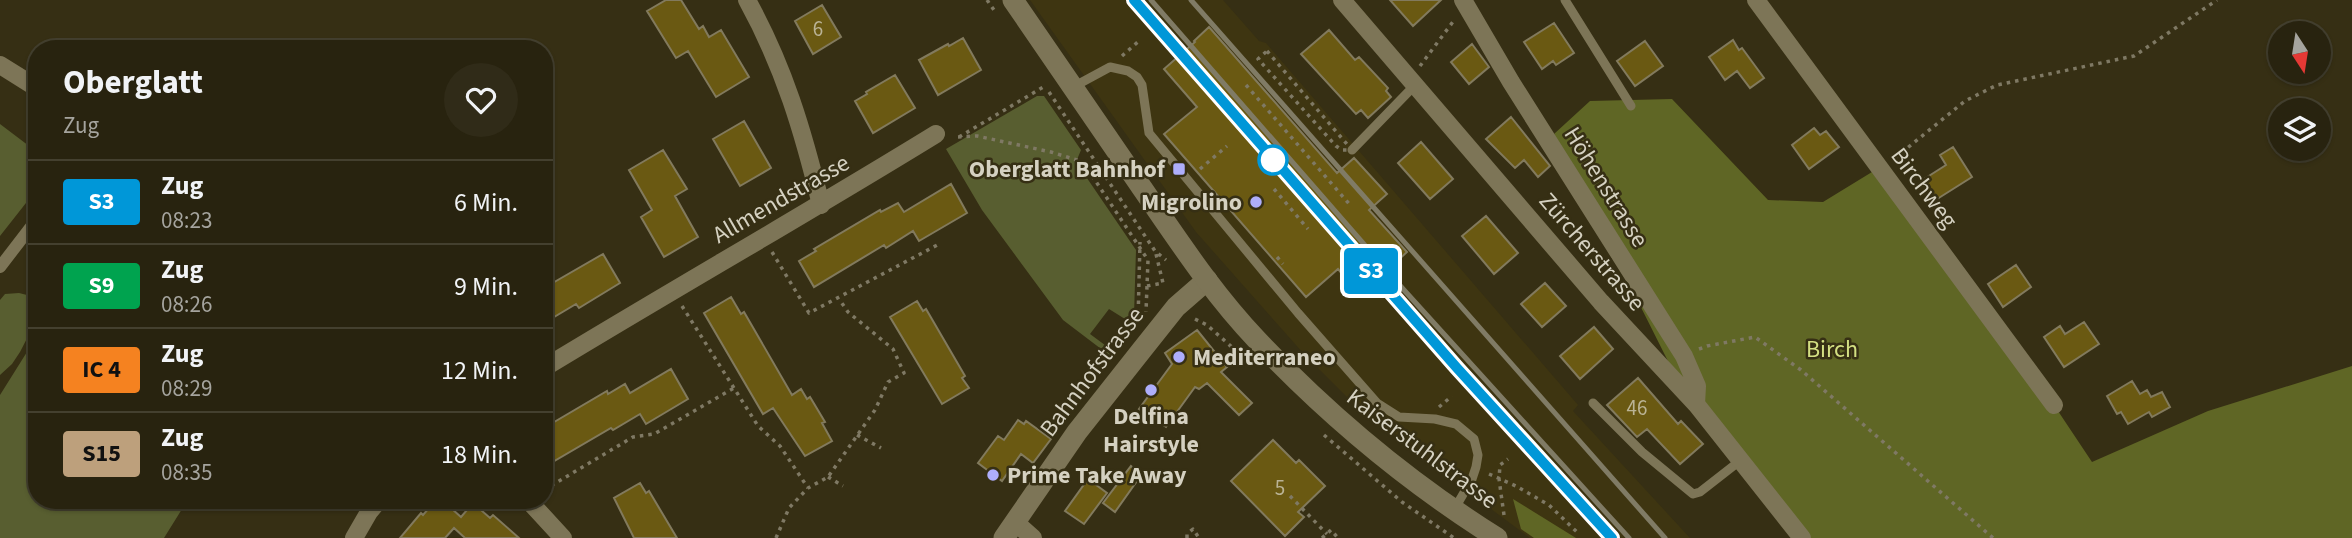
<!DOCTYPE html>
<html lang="de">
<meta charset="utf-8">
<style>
:root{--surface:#28230f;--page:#302b18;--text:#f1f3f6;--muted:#a5a49e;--line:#44402f}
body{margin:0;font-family:"Source Sans 3",sans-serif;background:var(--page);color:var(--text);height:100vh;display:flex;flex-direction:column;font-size:26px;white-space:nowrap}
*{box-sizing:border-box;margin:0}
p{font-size:23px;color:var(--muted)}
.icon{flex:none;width:38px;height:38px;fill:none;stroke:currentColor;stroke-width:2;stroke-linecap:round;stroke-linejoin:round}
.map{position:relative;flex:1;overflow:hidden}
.drawer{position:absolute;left:28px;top:40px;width:525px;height:469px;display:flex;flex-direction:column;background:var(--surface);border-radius:28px;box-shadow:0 2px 5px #0004,0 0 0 2px var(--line)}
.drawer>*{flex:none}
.badge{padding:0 14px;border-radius:5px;font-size:24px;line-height:46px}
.needle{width:46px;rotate:168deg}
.buttons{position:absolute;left:2268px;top:21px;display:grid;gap:14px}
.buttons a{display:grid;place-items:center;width:63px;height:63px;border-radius:50%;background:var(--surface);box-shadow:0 2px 5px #0004,0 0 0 2px var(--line);font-size:35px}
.map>.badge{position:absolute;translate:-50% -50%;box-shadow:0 0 0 4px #fff}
.round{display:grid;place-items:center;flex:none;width:74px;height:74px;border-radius:37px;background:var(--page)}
.head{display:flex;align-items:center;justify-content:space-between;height:119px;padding:0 35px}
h1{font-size:33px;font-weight:700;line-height:52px}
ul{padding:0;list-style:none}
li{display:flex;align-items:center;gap:21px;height:84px;padding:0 35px;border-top:2px solid var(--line)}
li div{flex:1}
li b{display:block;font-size:26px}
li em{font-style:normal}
li .badge{min-width:77px;font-weight:700;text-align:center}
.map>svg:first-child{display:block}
.built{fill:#3e3511}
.green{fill:#585e30}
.forest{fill:#5f6625}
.building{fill:#6a5912;stroke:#827a5d;stroke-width:2}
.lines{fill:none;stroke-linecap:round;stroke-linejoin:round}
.path{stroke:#7f7964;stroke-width:3.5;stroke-dasharray:3.5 5;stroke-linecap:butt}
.service{stroke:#7d7557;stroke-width:9}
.pedestrian{stroke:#7d7557;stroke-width:12}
.minor{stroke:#7d7557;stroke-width:18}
.tertiary{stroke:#7d7557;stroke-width:21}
.secondary{stroke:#7d7557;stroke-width:21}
.rail{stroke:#807b65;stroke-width:5}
.line-casing{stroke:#fff;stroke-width:16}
.line{stroke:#0097d8;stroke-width:10}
.stop-dot{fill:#fff;stroke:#0097d8;stroke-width:3.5}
.poi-dot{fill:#aeaefb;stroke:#362f14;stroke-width:2.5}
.labels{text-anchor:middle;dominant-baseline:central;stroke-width:5;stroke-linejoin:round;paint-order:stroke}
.number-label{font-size:21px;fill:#bab395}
.poi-label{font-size:24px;font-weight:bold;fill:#d5d1c1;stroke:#362f14;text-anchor:end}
.street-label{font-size:24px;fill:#d5d1c1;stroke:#362f14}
.park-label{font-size:24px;fill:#d3df82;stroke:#362f14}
</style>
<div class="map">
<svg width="2352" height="538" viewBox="0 0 2352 538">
<rect width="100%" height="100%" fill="#362f14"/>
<path class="built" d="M1030 0H1223L1259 41 1266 43 1578 405 1573 411 1690 538H1530L1365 415 1303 353 1196 232Z"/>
<path class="green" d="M1037 96H1044L1081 150 1076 162 1136 250 1134 315 1131 314 1125 319 1109 309 1090 334 1117 354 1113 358 1063 320 982 210 946 149Z
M0 124 37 152V189L0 236Z
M19 293 31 296 37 300V319L20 352 12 364 0 375V300L5 294Z
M37 336V500L187 501 164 538H0V395Z"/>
<path class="forest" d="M1672 99 1768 200 1823 202 1872 172 2054 405 2092 462 2208 411 2352 366V538H1803L1688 401 1554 134 1590 101Z
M1513 499 1576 538H1534L1521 529Z"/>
<path class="building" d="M666 0H681L699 29 703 26 709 37 721 30 749 77 716 97 688 51 676 58 647 11Z
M1390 0H1441L1413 26Z
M822 5 841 37 813 54 795 21Z
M1554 23 1574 53 1556 65 1553 61 1542 69 1524 42Z
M1209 27 1337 173 1354 158 1387 194 1369 210 1407 252 1360 295 1338 269 1306 297 1164 134 1197 107 1164 69 1195 42 1194 41Z
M1329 30 1355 60 1359 57 1388 88 1386 91 1391 97 1368 118 1361 110 1356 114 1301 54Z
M963 38 981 70 938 95 919 60 948 44 949 46Z
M1733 40 1739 50 1742 48 1764 78 1750 88 1737 71 1725 80 1709 57Z
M1645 41 1663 66 1635 86 1617 61Z
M1472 44 1489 67 1469 84 1451 62Z
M895 75 915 108 873 133 855 101 867 94 866 92Z
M1511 117 1550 166 1538 177 1524 160 1515 168 1486 139Z
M744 121 771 168 740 186 713 139Z
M1814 128 1820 135 1826 131 1839 147 1809 169 1792 145Z
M1421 142 1453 179 1430 199 1398 163Z
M1953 147 1972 177 1934 201 1921 181 1946 165 1940 155Z
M663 150 687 189 675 196 698 237 664 257 641 217 652 210 629 170Z
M951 184 967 213 919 241 913 231 886 248 884 245 814 287 799 261 816 251 814 249 880 210 881 212 898 203 904 212Z
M1486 216 1518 253 1494 274 1462 236Z
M603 254 620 283 579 308 576 304 544 323V288Z
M2016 265 2031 287 2003 307 1988 284Z
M1545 283 1566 306 1542 327 1521 304Z
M731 297 741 314 744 312 792 395 801 389 807 399 810 397 825 422 822 423 832 441 805 456 773 408 763 414 704 313Z
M917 301 923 311 926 309 965 376 962 378 969 388 942 404 890 317Z
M2084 322 2099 344 2064 367 2044 337 2060 326 2065 334Z
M1594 327 1613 349 1580 379 1560 356Z
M1197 330 1227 367 1221 372 1252 403 1239 415 1207 383 1199 389 1195 387 1166 427 1139 409 1172 364 1165 353Z
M671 369 688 399 646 424 640 414 613 430 611 428 544 467V428L607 391 608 394 625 384 630 393Z
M1638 378 1678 424 1681 421 1703 444 1680 464 1647 429 1637 437 1607 405Z
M2132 381 2140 394 2147 390 2151 397 2162 392 2170 407 2152 417 2149 412 2128 424 2121 412 2117 414 2107 396Z
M1018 420 1024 424 1026 421 1051 439 1033 463 1021 454 1002 481 978 463 998 436 1004 440Z
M1273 440 1296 463 1299 460 1325 486 1298 512 1304 517 1285 536 1231 481Z
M1131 466 1142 474 1115 512 1103 503Z
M1088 479 1107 493 1084 524 1065 511Z
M640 483 646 493 649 491 677 538H634L614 498Z
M436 500H442L461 517 473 503 490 518 493 515 519 538H465L454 528 445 538H400L421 513 423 515Z"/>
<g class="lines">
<path class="path" d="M987 0 996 13
M1267 51 1352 150H1342L1336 146 1258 59Z
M1122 56 1140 40
M1420 66 1455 19
M1246 85 1351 206
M1049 92 1155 251 1166 260
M958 137 977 136 1051 152 1083 162 1148 260 1146 312
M959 137 1045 86
M1895 158 1965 101 1997 85 2134 56 2217 0
M1200 169 1227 146
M1274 189 1308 229
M772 252 809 313 941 243
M1277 257 1283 264
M1147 286 1163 283 1156 254
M682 306 758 426 780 446 808 488
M1195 319 1207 325 1243 357
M1138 321 1140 242
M1699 349 1707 346 1755 337 1801 370 1993 538
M1439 407 1452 396
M857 435 881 448
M1324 435 1402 502 1454 538
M1489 474 1516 486 1549 505 1579 534
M828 477 843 486
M544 490 633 437 654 434 734 388
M1290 496 1327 534
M1504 515 1499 479 1500 465 1508 459
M776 538 789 508 808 488 828 477 875 410 888 382 904 373 893 349 848 312 839 299
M1187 538V534L1193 529 1199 538
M1322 538 1331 530 1338 538"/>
<path class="service" d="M1565 0 1631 106
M1073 87 1110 67 1128 71 1137 77 1142 85 1149 133 1298 313 1377 403 1399 417 1435 419 1456 424 1474 439 1478 455 1476 467 1472 479 1455 508
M1352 150 1415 85
M1593 403 1642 452 1693 494 1700 492 1741 460"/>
<path class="pedestrian" d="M0 267 37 219"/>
<path class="minor" d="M747 0C784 67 803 131 821 205
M1342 0 1601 302 1696 404 1802 538
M1463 0 1511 82 1684 356 1697 386 1696 404
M1756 0 2054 405
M0 65 37 88
M544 368C674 289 806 214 936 134
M528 500 563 538
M1015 522 1033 538
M354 538 369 512 379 500"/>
<path class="tertiary" d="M1004 538 1077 432 1141 351 1176 307 1207 280"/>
<path class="secondary" d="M1013 0C1056 63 1099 125 1142 188 1178 240 1213 294 1257 340 1329 416 1408 482 1497 538"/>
<path class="rail" d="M1134 0 1421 328 1612 538
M1151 0 1404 290 1629 538
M1191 0 1665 538"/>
</g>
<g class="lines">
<defs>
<path id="line" d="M1134 0 1457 368 1612 538"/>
</defs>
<use href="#line" class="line-casing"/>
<use href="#line" class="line"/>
</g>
<circle class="stop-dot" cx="1273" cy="160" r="14"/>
<g class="poi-dot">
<rect x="1172" y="162" width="14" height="14" rx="3.5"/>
<circle cx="1256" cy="202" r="7"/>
<circle cx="1179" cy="357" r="7"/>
<circle cx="1151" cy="390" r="7"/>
<circle cx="993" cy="475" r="7"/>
</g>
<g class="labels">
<g class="number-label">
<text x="818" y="29">6</text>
<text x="1637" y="408">46</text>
<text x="1280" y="488">5</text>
</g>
<g class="poi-label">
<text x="1165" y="169">Oberglatt Bahnhof</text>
<text x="1242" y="202">Migrolino</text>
<text x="1193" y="357" text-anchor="start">Mediterraneo</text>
<text x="1151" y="416" text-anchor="middle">Delfina<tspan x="1151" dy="28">Hairstyle</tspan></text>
<text x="1007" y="475" text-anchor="start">Prime Take Away</text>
</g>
<g class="street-label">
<text transform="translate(1606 187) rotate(58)">Höhenstrasse</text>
<text transform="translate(1924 188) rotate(53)">Birchweg</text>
<text transform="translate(781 199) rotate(-30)">Allmendstrasse</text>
<text transform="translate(1592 252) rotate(49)">Zürcherstrasse</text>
<text transform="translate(1092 372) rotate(-53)">Bahnhofstrasse</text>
<text transform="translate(1422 449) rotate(37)">Kaiserstuhlstrasse</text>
</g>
<g class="park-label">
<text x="1832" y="349">Birch</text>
</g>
</g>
</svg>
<div class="buttons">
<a><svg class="needle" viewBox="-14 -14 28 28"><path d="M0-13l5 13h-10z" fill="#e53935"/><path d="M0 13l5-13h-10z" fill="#a5a49e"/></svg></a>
<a><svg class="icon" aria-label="layers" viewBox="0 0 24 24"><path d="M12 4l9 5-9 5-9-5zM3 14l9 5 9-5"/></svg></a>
</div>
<b class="badge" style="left:1371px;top:271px;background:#0097d8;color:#fff">S3</b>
<section class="drawer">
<div class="head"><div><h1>Oberglatt</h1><p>Zug</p></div><a class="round"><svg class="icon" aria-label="heart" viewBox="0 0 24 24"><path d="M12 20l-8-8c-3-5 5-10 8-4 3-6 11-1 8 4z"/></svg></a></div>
<ul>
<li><span class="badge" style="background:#0097d8;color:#fff">S3</span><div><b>Zug</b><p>08:23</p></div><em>6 Min.</em></li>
<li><span class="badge" style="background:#00a34f;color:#fff">S9</span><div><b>Zug</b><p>08:26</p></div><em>9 Min.</em></li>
<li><span class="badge" style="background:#f58220;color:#111">IC 4</span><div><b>Zug</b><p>08:29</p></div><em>12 Min.</em></li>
<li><span class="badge" style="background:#bda07c;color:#111">S15</span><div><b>Zug</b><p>08:35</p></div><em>18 Min.</em></li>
</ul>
</section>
</div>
